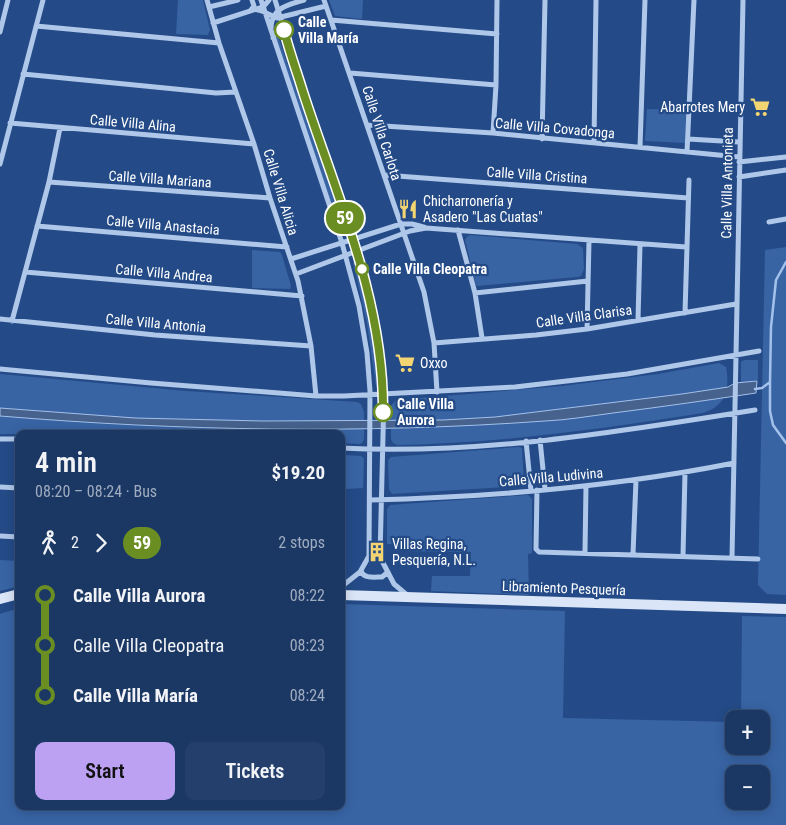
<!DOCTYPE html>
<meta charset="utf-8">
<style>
:root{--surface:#1b3865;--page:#243f6b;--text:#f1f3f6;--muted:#a0acbf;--line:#395279;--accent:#bca0f2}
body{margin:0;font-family:"Roboto Condensed",sans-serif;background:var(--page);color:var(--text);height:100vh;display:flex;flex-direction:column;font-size:19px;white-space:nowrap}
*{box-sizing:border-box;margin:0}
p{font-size:16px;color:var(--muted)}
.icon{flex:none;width:28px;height:28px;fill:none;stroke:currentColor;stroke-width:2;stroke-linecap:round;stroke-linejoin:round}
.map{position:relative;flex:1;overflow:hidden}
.drawer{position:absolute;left:15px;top:430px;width:330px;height:380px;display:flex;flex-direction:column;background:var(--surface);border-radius:10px;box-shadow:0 2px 12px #0003,0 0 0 1px var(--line)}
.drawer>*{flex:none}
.badge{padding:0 10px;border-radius:16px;font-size:18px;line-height:32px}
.buttons{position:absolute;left:725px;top:710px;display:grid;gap:10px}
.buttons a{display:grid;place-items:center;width:45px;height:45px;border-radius:10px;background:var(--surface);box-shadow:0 2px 12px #0003,0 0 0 1px var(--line);font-size:25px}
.map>.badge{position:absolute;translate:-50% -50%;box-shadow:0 0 0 2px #fff}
.legs{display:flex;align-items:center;gap:8px;height:55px;padding:0 20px;font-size:16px}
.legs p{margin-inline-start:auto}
.overview{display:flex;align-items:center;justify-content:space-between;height:85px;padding:0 20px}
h1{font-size:28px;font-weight:600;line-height:38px}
.button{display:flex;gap:10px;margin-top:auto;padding:10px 20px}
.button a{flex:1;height:58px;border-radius:10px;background:var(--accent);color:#111;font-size:20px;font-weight:600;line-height:58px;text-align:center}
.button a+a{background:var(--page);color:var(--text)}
ul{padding:0 20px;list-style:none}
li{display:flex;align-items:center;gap:18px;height:50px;font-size:19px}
li i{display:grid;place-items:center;width:8px;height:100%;margin:0 6px;background:currentColor}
li i::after{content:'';width:12px;height:12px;margin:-6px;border:4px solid;border-radius:50%;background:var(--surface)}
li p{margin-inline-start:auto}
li:first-child i{background:linear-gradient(#0000 50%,currentColor 0)}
li:last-child i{background:linear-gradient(currentColor 50%,#0000 0)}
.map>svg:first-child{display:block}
.green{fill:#3864a4;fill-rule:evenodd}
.water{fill:#46628d;stroke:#a3c1ea}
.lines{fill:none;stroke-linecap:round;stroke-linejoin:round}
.stream{stroke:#a3c1ea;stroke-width:2.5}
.street{stroke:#afc7e9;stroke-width:5}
.secondary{stroke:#dae5f7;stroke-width:10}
.line-1-casing{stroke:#fff;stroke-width:11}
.line-1{stroke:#6b8e23;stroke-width:8}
.stop-1-dot{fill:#fff;stroke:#6b8e23;stroke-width:2.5}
.labels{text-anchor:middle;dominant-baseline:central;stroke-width:4.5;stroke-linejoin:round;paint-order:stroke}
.stop-label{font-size:14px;font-weight:bold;fill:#fff;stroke:#244b87;text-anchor:start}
.poi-label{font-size:14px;fill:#fff;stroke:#244b87;text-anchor:start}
.street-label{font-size:14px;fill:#fff;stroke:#244b87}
</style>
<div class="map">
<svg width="786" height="825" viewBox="0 0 786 825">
<rect width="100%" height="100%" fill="#244b87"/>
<path class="green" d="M178 0H203L210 30 208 35 176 34Z
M329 0H363L362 19 335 16Z
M276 35 278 36 344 228 343 230 340 229 275 37Z
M647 109 686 110 685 143 645 141Z
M470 235 577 244 583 248 584 269 581 276 577 277 478 286 476 285 465 240 467 237Z
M786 247V595L767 594 758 585 765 250Z
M252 250 280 252 282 255 291 286 290 289 252 288Z
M353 262H355L370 323 376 363 377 387 376 386 367 324Z
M744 360H758V380L741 383V362Z
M719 363 726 367C730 389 726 406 703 413 602 429 500 443 397 445L393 443 391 439V406L396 400 562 386 658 374Z
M0 374 186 391 357 402 361 404 364 412V438L363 442 360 444 341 443V434H0Z
M518 447 522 448 524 482 521 486 392 494 389 490 388 460 391 457Z
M346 455 361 456 364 458 363 488 346 489Z
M528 495 532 499V553L528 554 529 595 431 591 432 576H470L471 552 400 551V544H387V509L390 505Z
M0 560 19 561V586L0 591Z
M341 604 565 611 563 718 734 722V746H761V719H741L742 616 786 617V825H0V614L19 608V806H341ZM734 774H761V801H734Z"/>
<path class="water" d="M757 381 756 393C709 400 661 407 613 413 590 416 568 420 545 421 364 434 181 431 0 416V408L135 418 263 421 443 420 495 417 682 394 728 387 735 383Z"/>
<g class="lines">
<path class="stream" d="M770 382V411L773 425 786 443
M755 389 762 388 770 382 771 327 776 280 786 262"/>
<path class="street" d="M207 0 219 43 254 144 270 198 298 281 311 346 316 396
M261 0 342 243 359 306 367 353 370 391 369 556 360 572 341 587
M275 0 308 107 357 251 372 304 380 352 384 395 380 557 394 584 407 595
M324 0 424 292 434 343 437 392
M209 7 238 0
M254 9 262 11 277 18 326 6
M250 11 254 6 252 0
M331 20 497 34
M213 23 263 7 269 0
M36 26 219 43
M271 29C271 8 287 5 304 0
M0 32 8 0
M273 38 274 34 278 31 285 34
M350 73 496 85
M23 74 216 93 236 92
M10 123 254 144
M368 125 493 133 739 157
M493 133 496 85 497 0
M542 139 545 0
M688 139 739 142
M594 143 596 0
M640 147 645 0
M687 152 694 0
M739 162 786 157
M0 164 43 0
M384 175 688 198
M739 177 786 170
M49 182 270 198
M769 222 786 219
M37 226 287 247
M458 230 475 293 482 338
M291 259 401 224H412L424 227
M25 272 302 296
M296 274 410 231 426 228 686 247
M475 293 588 281
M685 313 689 180
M0 319 155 335 311 346
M638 320 640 245
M12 321 49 182 60 128
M587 329 589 241
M434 343 536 335 587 329 736 304
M0 369 151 383 316 396H344L515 387 627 374 759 351
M0 439H19
M540 440 545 489
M526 441 531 491
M341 448C479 455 619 432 755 410
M0 487 19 488
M537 490 536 549 539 552 758 559
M370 500C491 497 614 487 734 463
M0 536 19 537
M585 552 586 486
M633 554 636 480
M683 556 685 473
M732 558 743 0
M361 571C364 579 374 577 382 577L388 572"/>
<path class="secondary" d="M341 595 786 609
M0 599 19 594"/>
</g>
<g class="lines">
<defs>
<path id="line-1" d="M284 30C289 51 297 72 303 92 337 197 384 300 383 412"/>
</defs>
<use href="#line-1" class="line-1-casing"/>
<use href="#line-1" class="line-1"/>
</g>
<defs>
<symbol id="supermarket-bare" viewBox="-9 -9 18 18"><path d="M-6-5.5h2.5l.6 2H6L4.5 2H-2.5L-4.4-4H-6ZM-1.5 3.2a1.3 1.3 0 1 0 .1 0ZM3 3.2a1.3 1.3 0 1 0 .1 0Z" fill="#f3d473" stroke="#244b87" stroke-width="2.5" paint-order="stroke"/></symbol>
<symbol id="restaurant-bare" viewBox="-9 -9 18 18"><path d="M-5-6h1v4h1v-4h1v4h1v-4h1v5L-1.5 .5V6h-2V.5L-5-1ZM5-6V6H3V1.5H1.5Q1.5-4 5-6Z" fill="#f3d473" stroke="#244b87" stroke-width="2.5" paint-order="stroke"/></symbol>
<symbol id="building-bare" viewBox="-9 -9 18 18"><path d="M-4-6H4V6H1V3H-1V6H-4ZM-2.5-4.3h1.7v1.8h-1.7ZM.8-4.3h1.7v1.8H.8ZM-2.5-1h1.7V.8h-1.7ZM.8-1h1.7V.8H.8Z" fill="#f3d473" stroke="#244b87" stroke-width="2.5" paint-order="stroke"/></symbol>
</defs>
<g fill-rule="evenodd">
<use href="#supermarket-bare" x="746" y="93" width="28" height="28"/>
<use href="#restaurant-bare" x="394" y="195" width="28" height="28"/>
<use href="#supermarket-bare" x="391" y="349" width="28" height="28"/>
<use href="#building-bare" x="363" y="538" width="28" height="28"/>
</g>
<g class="stop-1-dot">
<circle cx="284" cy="30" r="9"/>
<circle cx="362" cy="269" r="6"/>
<circle cx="383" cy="412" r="9"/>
</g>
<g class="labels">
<g class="stop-label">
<text x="298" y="22">Calle<tspan x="298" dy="16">Villa María</tspan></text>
<text x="373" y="269">Calle Villa Cleopatra</text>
<text x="397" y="404">Calle Villa<tspan x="397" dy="16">Aurora</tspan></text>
</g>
<g class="poi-label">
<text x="745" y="107" text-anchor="end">Abarrotes Mery</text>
<text x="423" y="201">Chicharronería y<tspan x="423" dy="16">Asadero "Las Cuatas"</tspan></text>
<text x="420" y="363">Oxxo</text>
<text x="392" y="544">Villas Regina,<tspan x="392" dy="16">Pesquería, N.L.</tspan></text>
</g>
<g class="street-label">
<text transform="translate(133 123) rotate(5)">Calle Villa Alina</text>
<text transform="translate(555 128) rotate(5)">Calle Villa Covadonga</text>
<text transform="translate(382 133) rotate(72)">Calle Villa Carlota</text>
<text transform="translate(537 175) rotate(4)">Calle Villa Cristina</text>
<text transform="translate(160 179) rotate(4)">Calle Villa Mariana</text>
<text transform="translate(727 183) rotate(-89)">Calle Villa Antonieta</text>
<text transform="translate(281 192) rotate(73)">Calle Villa Alicia</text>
<text transform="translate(163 225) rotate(5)">Calle Villa Anastacia</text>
<text transform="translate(164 273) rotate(5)">Calle Villa Andrea</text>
<text transform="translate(584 316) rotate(-8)">Calle Villa Clarisa</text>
<text transform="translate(156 323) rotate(5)">Calle Villa Antonia</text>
<text transform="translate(551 477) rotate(-5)">Calle Villa Ludivina</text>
<text transform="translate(564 588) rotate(2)">Libramiento Pesquería</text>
</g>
</g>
</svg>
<div class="buttons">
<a>+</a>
<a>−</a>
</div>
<b class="badge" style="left:345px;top:218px;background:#6b8e23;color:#fff">59</b>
<section class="drawer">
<div class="overview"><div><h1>4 min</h1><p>08:20 – 08:24 · Bus</p></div><b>$19.20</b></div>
<div class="legs"><svg class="icon" aria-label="walk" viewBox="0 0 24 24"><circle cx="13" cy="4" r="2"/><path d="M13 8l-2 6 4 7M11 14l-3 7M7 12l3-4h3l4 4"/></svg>2<svg class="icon" aria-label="forward" viewBox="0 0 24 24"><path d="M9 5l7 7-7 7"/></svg><b class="badge" style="background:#6b8e23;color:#fff">59</b><p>2 stops</p></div>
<ul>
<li><i style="color:#6b8e23"></i><b>Calle Villa Aurora</b><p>08:22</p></li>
<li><i style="color:#6b8e23"></i><span>Calle Villa Cleopatra</span><p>08:23</p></li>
<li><i style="color:#6b8e23"></i><b>Calle Villa María</b><p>08:24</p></li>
</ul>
<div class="button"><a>Start</a><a>Tickets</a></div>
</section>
</div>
